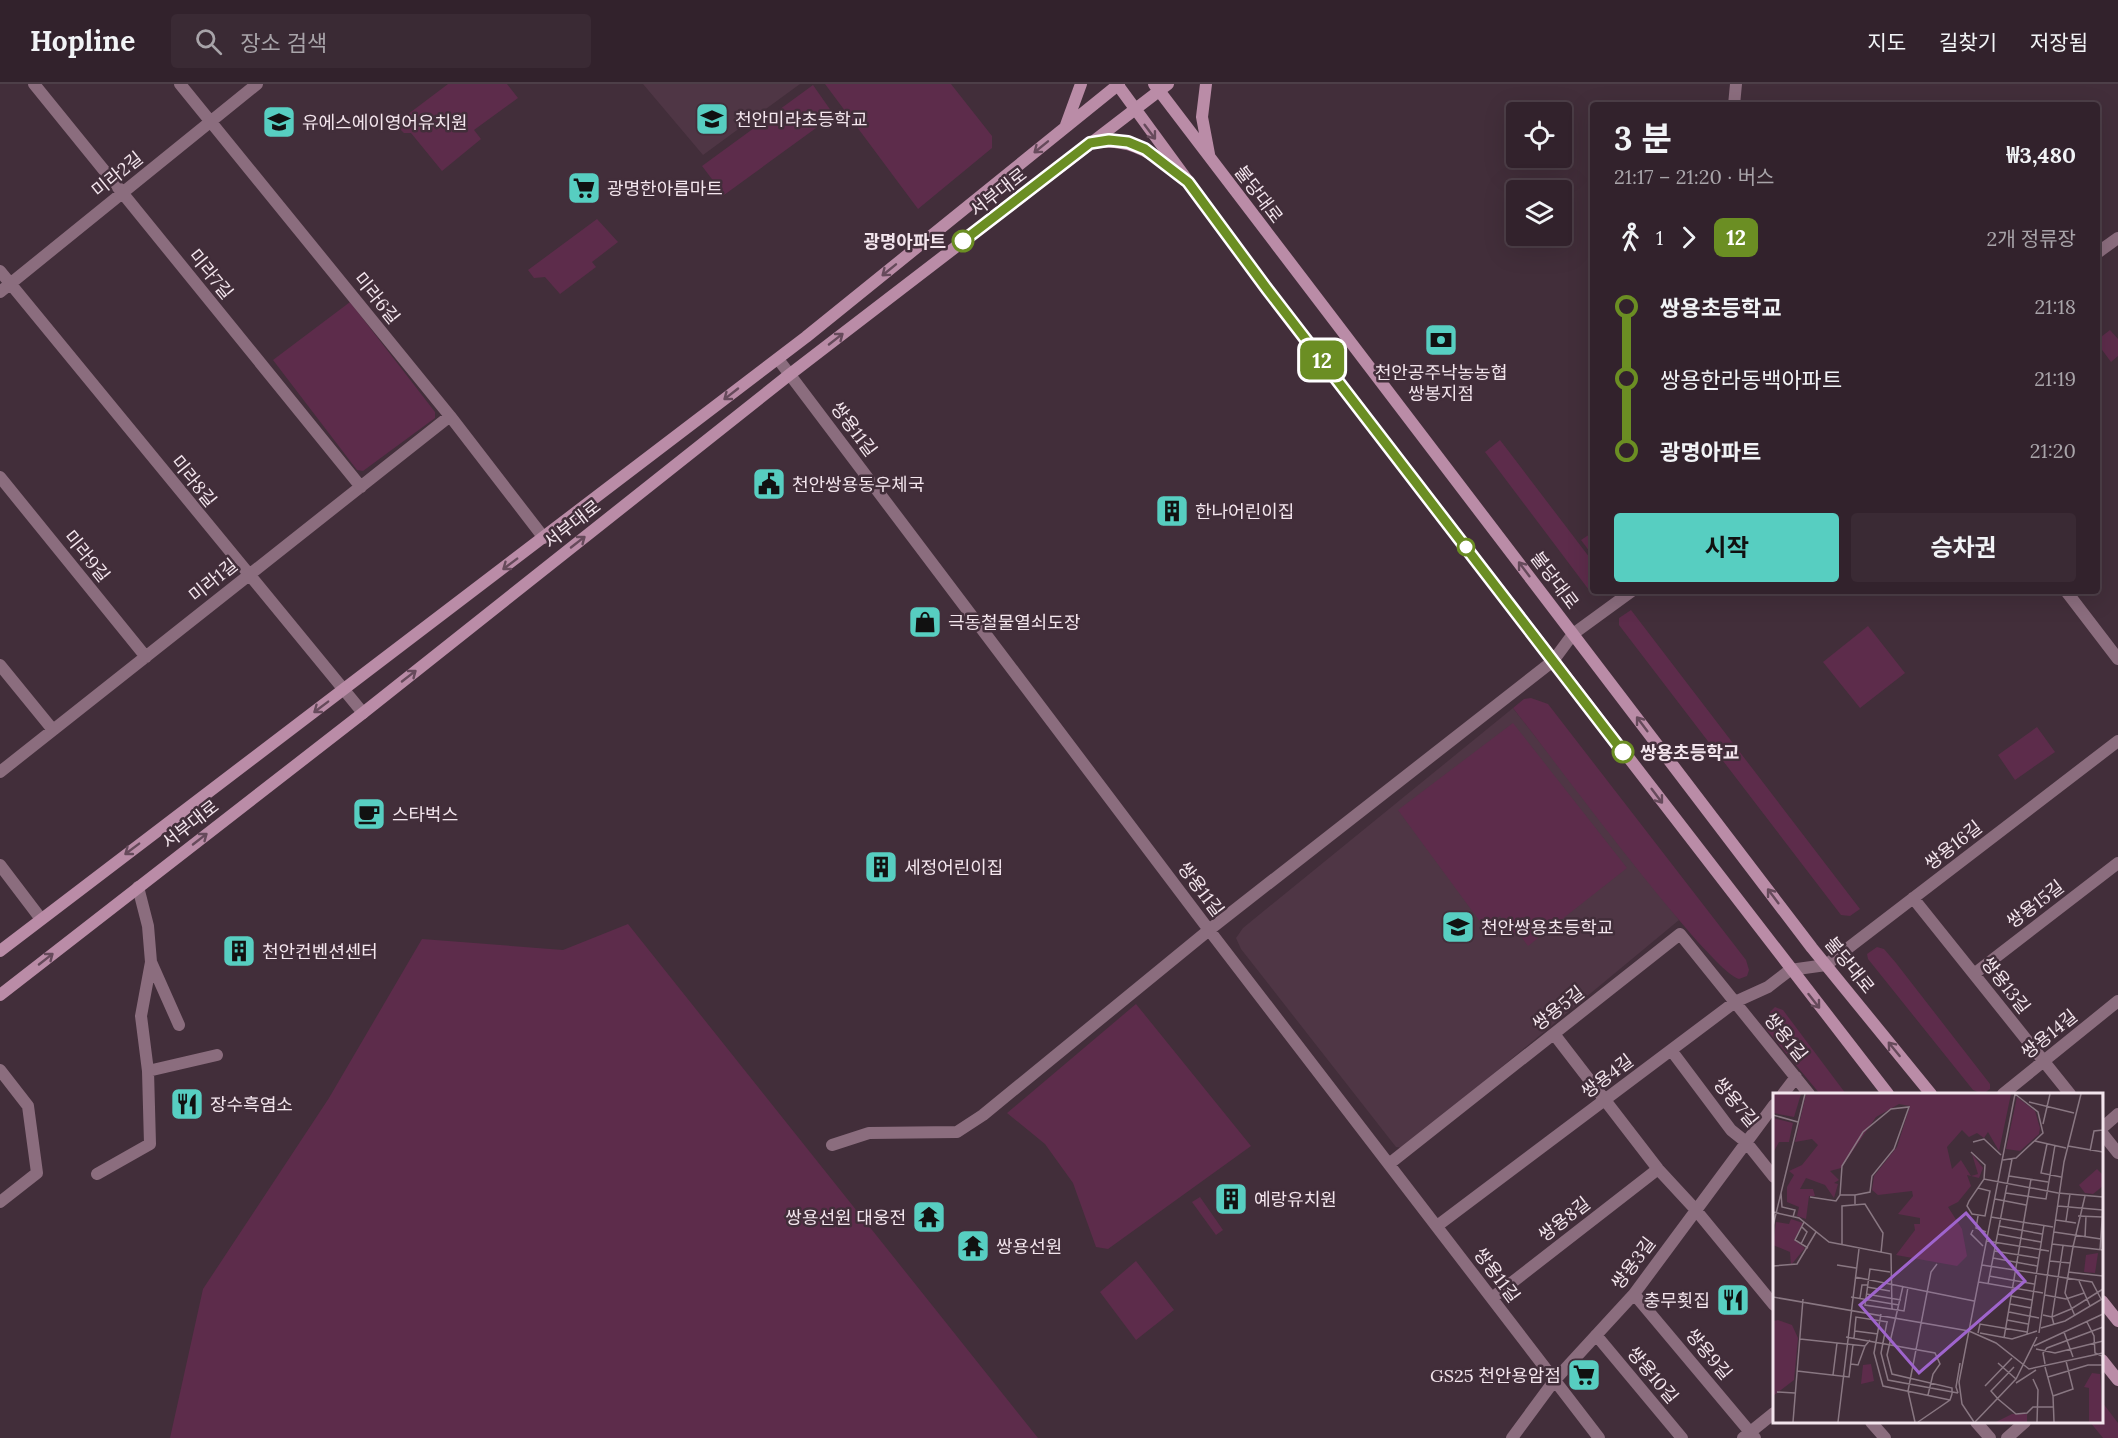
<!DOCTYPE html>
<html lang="ko">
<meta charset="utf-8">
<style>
:root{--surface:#32222c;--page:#3a2a34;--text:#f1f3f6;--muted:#a8a4a9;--line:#4d3f48;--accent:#57cec1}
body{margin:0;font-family:Lora,"Noto Sans KR",serif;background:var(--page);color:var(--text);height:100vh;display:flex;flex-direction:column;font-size:22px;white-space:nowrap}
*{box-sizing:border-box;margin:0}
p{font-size:20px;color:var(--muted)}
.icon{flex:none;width:33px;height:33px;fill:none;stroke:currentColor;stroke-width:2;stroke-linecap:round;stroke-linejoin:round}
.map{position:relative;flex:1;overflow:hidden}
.side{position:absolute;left:1590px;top:18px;width:510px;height:492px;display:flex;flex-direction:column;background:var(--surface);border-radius:6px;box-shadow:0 6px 24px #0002,0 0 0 2px var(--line)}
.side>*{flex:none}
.badge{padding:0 12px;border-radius:9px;font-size:21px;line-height:39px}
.controls{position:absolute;left:1506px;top:18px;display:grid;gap:12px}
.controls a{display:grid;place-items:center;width:66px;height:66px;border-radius:6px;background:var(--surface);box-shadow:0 6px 24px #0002,0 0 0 2px var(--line);font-size:30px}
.map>.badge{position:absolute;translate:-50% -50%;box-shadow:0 0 0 3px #fff}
.legs{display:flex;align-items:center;gap:9px;height:66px;padding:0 24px;font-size:20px}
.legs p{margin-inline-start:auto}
.headline{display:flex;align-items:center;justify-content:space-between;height:102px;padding:0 24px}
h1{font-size:33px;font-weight:700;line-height:45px}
.action{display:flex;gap:12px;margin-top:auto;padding:12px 24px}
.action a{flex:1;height:69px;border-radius:6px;background:var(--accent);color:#111;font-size:24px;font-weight:700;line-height:69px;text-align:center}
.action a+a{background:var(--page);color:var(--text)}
ul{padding:0 24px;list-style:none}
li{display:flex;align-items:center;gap:21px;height:72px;font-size:22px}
li i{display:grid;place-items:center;width:9px;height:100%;margin:0 8px;background:currentColor}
li i::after{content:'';width:15px;height:15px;margin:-8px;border:4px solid;border-radius:50%;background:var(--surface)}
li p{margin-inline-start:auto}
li:first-child i{background:linear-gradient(#0000 50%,currentColor 0)}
li:last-child i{background:linear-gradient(currentColor 50%,#0000 0)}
header{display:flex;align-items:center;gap:36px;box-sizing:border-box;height:84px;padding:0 30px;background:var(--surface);border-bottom:2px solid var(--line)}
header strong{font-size:28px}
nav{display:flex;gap:33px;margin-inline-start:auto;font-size:21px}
.search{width:420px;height:54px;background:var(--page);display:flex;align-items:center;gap:15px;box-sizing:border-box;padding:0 21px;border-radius:6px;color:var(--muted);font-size:22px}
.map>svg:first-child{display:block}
.built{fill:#4f3645}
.green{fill:#5d2c4b}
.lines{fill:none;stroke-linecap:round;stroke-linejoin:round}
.street{stroke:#8b6d7e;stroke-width:12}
.secondary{stroke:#ba8ca7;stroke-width:12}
.oneway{stroke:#664a5b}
.line-1-casing{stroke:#fff;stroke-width:14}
.line-1{stroke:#6b8e23;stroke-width:9}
.stop-1-dot{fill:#fff;stroke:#6b8e23;stroke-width:3}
.labels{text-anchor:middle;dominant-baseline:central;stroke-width:5;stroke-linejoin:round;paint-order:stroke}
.poi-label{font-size:18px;fill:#f3e5ed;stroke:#422e3a;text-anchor:start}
.street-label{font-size:18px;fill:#f3e5ed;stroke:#422e3a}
.stop-label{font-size:18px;font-weight:bold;fill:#f3e5ed;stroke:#422e3a;text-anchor:end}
.inset-road{fill:none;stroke:#897782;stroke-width:1.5}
.view{fill:#9f64cd;fill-opacity:0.15;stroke:#9f64cd;stroke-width:3}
.inset-edge{fill:none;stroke:#f3e5ed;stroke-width:3}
</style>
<header>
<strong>Hopline</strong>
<div class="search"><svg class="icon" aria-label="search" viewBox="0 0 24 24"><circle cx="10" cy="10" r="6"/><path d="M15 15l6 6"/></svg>장소 검색</div>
<nav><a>지도</a><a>길찾기</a><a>저장됨</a></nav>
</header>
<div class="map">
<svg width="2118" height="1354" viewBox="0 0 2118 1354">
<rect width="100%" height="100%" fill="#422e3a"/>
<path class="built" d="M643 0H800L703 71Z
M1513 624 1679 836 1404 1064 1396 1063 1241 865 1236 854 1243 844Z"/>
<path class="green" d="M448 0H507L518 14 474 46 481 55 442 87 411 49H404L395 40Z
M825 0H951L992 52V64L918 125Z
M813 1 834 31 724 111 702 82Z
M597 135 618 158 592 178 596 183 560 210 545 193 534 194 528 186Z
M350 218 435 328V334L363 387 357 386 273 276Z
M2110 246 2118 255V272L2111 278 2097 259V256Z
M1500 356 1593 478V507H1609L1603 511 1592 510 1485 368Z
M1593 448V472L1581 456Z
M1631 526 1860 825 1850 832 1841 831 1619 541V534Z
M1868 542 1905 589 1860 624 1823 578Z
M1531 614 1548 620 1746 876 1749 886 1747 892 1739 895C1708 886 1545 664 1513 624L1524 615Z
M1513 639 1627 784 1528 862 1517 847 1513 850 1500 832 1484 843 1398 726Z
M2037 643 2055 668 2015 696 1998 671Z
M628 840 1038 1354H170L203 1205 329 1014 422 855 563 866Z
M1877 863 1884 865 1896 879 1990 1000V1005L1983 1010 1973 1006 1868 875 1867 870Z
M1136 920 1251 1062 1108 1165 1096 1163 1073 1099 1045 1060 1007 1029Z
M1775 923 1783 926 1846 1010H1820L1766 945 1770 928Z
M1200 1113 1223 1146 1216 1151 1192 1118Z
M1136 1177 1174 1226 1136 1256 1100 1208Z
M2102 1318 2118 1339V1354H2103L2090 1338H2102Z"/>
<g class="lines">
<path class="street" d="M34 0 361 403
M180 0 450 332 544 454
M1734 21 1736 0
M2097 169 2118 154
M0 187 363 629
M0 208 257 0
M778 275 1209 846 1599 1354
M0 393 146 573
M2066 507 2118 575
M0 581 53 646
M0 688 450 332
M0 781 41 835
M1913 814 2070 1010
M151 878 179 941
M1974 890 2118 779
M1554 950 1658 1085 1695 1125 1774 1221
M1671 966 1731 1046 1746 1058 1774 1093
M0 986 28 1022 37 1089 0 1118
M148 987 217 971
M1783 1010 1796 993
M2003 1010 2118 917
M2102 1044 2118 1030
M2102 1049 2118 1069
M832 1061 869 1049 957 1048 983 1031 1209 846 1553 577 1573 550 1632 507
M1389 1080 1680 850 1809 1010
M97 1090 150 1060 148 987 141 932 151 878 148 842 138 803
M1437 1142 1735 918 1768 903 1790 886 1826 881 2118 657
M1634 1210 1755 1354
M1492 1214 1658 1085
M1596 1251 1682 1354
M1871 1338 1885 1354
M1976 1338 1990 1354
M1512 1354 1554 1297 1634 1210 1774 1021
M1743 1354 1774 1329
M2007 1354 2025 1338"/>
<path class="secondary" d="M1117 0 1267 205 1888 1010
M1154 0 1812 864 1931 1010
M1206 0 1202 33 1209 70
M1066 41 1081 0
M1092 59C1126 54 1147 65 1174 86
M0 867 806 253 1119 0
M0 911 363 629 789 291 1168 0
M2102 1217 2118 1237
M2102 1276 2118 1296"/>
</g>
<defs><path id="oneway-shaft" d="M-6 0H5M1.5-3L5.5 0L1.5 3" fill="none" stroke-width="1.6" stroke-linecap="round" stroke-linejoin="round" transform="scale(1.5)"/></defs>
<g class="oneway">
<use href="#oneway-shaft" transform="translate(1150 48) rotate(53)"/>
<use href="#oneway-shaft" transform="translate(1041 63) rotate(141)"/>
<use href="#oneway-shaft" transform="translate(889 186) rotate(141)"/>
<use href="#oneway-shaft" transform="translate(836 255) rotate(-38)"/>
<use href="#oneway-shaft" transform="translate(731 310) rotate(142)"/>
<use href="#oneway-shaft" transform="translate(578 458) rotate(-38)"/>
<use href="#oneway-shaft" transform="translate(510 480) rotate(143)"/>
<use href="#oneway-shaft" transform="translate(1524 485) rotate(-127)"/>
<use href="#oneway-shaft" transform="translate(409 592) rotate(-38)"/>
<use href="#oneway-shaft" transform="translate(321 623) rotate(143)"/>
<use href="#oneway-shaft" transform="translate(1642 640) rotate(-127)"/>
<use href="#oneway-shaft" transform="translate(1657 712) rotate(53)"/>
<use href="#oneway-shaft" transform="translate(200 755) rotate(-38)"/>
<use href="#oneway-shaft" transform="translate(132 765) rotate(143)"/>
<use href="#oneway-shaft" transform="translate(1773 812) rotate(-127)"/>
<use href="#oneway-shaft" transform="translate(46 875) rotate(-38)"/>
<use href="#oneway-shaft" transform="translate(1814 917) rotate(52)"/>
<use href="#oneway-shaft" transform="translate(1894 965) rotate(-129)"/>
</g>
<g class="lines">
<defs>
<path id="line-1" d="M963 157 1090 59 1109 56 1128 58 1145 65 1188 98 1267 205 1623 668"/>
</defs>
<use href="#line-1" class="line-1-casing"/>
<use href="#line-1" class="line-1"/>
</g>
<defs>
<symbol id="school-square" viewBox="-11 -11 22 22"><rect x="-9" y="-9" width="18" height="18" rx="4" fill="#57cec1" stroke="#422e3a"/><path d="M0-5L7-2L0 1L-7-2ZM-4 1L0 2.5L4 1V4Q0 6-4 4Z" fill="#111"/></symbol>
<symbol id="supermarket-square" viewBox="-11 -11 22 22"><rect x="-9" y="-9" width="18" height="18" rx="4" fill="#57cec1" stroke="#422e3a"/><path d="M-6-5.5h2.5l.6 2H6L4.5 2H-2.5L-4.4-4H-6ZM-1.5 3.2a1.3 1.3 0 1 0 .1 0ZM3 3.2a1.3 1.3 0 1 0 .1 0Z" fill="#111"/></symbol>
<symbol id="bank-square" viewBox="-11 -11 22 22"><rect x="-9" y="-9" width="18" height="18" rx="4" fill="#57cec1" stroke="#422e3a"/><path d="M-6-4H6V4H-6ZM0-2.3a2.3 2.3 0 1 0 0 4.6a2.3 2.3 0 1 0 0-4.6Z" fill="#111"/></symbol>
<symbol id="civic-square" viewBox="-11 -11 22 22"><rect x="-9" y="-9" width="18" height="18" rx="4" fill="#57cec1" stroke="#422e3a"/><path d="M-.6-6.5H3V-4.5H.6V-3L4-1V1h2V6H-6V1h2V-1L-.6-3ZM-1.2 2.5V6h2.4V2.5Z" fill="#111"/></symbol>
<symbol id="building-square" viewBox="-11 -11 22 22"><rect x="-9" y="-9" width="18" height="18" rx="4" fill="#57cec1" stroke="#422e3a"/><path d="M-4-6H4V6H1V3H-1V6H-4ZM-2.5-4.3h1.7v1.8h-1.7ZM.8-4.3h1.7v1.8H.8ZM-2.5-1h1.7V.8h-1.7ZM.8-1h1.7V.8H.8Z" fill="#111"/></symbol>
<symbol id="shop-square" viewBox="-11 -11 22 22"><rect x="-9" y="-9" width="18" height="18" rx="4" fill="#57cec1" stroke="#422e3a"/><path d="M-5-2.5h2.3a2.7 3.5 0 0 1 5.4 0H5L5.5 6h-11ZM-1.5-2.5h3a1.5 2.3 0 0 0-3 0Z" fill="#111"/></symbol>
<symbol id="cafe-square" viewBox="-11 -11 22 22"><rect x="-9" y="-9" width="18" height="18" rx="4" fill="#57cec1" stroke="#422e3a"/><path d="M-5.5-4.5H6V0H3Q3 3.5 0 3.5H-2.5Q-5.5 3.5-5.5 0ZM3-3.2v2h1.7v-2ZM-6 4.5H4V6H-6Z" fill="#111"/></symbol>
<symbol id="restaurant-square" viewBox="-11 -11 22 22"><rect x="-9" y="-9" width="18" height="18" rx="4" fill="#57cec1" stroke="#422e3a"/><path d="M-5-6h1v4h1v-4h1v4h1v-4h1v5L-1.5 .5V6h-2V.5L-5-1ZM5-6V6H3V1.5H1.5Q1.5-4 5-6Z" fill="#111"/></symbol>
<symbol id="temple-square" viewBox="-11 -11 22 22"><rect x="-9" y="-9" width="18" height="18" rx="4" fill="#57cec1" stroke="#422e3a"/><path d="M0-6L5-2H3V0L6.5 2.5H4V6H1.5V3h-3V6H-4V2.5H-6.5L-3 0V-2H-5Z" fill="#111"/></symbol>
</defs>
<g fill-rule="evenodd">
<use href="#school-square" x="693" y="16" width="38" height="38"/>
<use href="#school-square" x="260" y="19" width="38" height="38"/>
<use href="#supermarket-square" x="565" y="85" width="38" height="38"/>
<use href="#bank-square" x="1422" y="237" width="38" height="38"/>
<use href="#civic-square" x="750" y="381" width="38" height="38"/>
<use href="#building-square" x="1153" y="408" width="38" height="38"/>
<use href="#shop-square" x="906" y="519" width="38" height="38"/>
<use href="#cafe-square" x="350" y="711" width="38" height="38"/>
<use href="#building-square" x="862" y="764" width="38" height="38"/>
<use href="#school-square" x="1439" y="824" width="38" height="38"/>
<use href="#building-square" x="220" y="848" width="38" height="38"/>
<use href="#restaurant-square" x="168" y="1001" width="38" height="38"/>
<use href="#building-square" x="1212" y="1096" width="38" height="38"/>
<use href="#temple-square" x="910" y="1114" width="38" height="38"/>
<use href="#temple-square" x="954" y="1143" width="38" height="38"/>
<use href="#restaurant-square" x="1714" y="1197" width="38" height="38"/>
<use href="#supermarket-square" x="1565" y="1272" width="38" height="38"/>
</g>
<g class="stop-1-dot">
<circle cx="963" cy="157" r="10"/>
<circle cx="1466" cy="463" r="8"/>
<circle cx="1623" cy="668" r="10"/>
</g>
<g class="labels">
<g class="poi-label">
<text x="735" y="35">천안미라초등학교</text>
<text x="302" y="38">유에스에이영어유치원</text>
<text x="607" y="104">광명한아름마트</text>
<text x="1441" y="288" text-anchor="middle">천안공주낙농농협<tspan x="1441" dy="21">쌍봉지점</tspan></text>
<text x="792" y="400">천안쌍용동우체국</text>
<text x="1195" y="427">한나어린이집</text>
<text x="948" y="538">극동철물열쇠도장</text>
<text x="392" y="730">스타벅스</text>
<text x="904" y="783">세정어린이집</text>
<text x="1481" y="843">천안쌍용초등학교</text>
<text x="262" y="867">천안컨벤션센터</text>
<text x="210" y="1020">장수흑염소</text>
<text x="1254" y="1115">예랑유치원</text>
<text x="906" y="1133" text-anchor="end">쌍용선원 대웅전</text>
<text x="996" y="1162">쌍용선원</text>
<text x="1710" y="1216" text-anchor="end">충무횟집</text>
<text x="1561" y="1291" text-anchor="end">GS25 천안용암점</text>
</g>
<g class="street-label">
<text transform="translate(117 90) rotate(-39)">미라2길</text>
<text transform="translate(998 108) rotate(-38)">서부대로</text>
<text transform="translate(1259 110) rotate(53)">불당대로</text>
<text transform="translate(211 190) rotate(51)">미라7길</text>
<text transform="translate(377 214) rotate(51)">미라6길</text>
<text transform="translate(854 345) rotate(53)">쌍용11길</text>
<text transform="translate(194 397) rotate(51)">미라8길</text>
<text transform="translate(572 440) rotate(-38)">서부대로</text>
<text transform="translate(87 472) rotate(51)">미라9길</text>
<text transform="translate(213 496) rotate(-39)">미라1길</text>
<text transform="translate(1555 496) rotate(53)">불당대로</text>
<text transform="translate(190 740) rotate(-38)">서부대로</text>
<text transform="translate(1953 761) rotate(-38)">쌍용16길</text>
<text transform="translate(1201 805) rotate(53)">쌍용11길</text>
<text transform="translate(2035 820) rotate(-37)">쌍용15길</text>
<text transform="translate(1850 881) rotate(51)">불당대로</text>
<text transform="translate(2006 901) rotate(52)">쌍용13길</text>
<text transform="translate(1558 924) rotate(-38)">쌍용5길</text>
<text transform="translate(2049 950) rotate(-39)">쌍용14길</text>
<text transform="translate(1786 953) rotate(51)">쌍용1길</text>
<text transform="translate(1607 992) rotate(-37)">쌍용4길</text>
<text transform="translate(1736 1018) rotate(50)">쌍용7길</text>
<text transform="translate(1564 1135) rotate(-38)">쌍용8길</text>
<text transform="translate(1633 1179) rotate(-53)">쌍용3길</text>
<text transform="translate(1497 1191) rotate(53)">쌍용11길</text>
<text transform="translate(1709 1270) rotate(50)">쌍용9길</text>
<text transform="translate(1653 1291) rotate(50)">쌍용10길</text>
</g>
<g class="stop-label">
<text x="946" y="157">광명아파트</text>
<text x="1640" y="668" text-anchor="start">쌍용초등학교</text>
</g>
</g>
<g transform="translate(1773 1009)">
<rect width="330" height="330" fill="#422e3a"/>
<path d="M0 1H28L21 24 0 20ZM33 1H238L226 58 215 39 211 45 204 40 196 44 189 37 174 54 179 76 188 67 198 83 205 81 199 61 210 75 206 85 194 82 198 93 185 109 175 114 189 136 194 163 184 173 123 162 142 137 141 131H147V125L125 121 140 103 139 98 105 102 99 97 101 83 124 54 137 13 126 11 103 24 68 75 57 78 66 87 61 90 65 91 61 105 52 92 33 85 27 96H40L42 103H36L33 126 24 123 26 114 14 109V94L21 82 16 78 29 72 45 52 39 46 22 49ZM244 4 262 18 267 35 266 41 247 58 233 56ZM0 25 20 30 16 49H6L0 60ZM324 76 330 82V93L320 101 312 100 306 92ZM18 126 30 130 21 147 32 155 18 172 17 159 0 152 3 129 16 131ZM325 160 322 180 311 179 313 162ZM5 227 19 232 25 245 21 287 0 303V228ZM98 271 101 288 88 291 90 272ZM319 280 327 281 330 329H316V295L311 294ZM239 321H254V329H223Z" fill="#5d2c4b"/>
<path class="inset-road" d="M329 1 330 38M256 9 301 20M0 22 25 29M270 31 277 1M262 48 293 55M200 49 211 46 228 62M274 51 268 80 288 84M295 53 330 59M317 58 321 38 330 37M198 59 212 72 211 86M230 67 243 65 270 40 265 19 242 1M236 83 275 89M205 95 217 98 212 123 199 121 194 113 196 108 211 86 285 100 330 104M8 100 9 114 22 117 20 124M233 100 273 106 282 52M67 102 69 73 90 39 118 16 136 14 121 56 99 83 97 99 82 102M37 104 63 108 67 102H82V111M222 106 253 112M285 113 330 117M0 119 26 125 56 149 118 161 119 216M205 123 203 135 213 139M305 123 329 124M218 124 280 134M283 127 303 130M293 128 297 101M31 129 22 147 35 155M0 133 32 1M226 133 269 141M200 137 198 141 210 153M281 139 328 146M224 141 268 149M312 144 313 123M214 148 276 158M28 151 34 139 29 134M279 151 330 157M69 152V113L92 111 110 140 108 160M300 154 292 200 302 223M300 154 312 103M327 157 330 114M221 158 265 165M220 165 264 173M277 168 297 170M64 172 83 175M209 172 319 189 328 206M0 173 24 171 43 139M117 179 97 176 92 212 131 218 135 194M295 179 330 183M216 183 261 191M82 184 201 208M306 188 317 213M206 189 270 200M215 191 239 66M130 193 114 262 119 281 179 295V301M94 194 117 198M93 201 128 207M272 202 293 206 311 200M238 203 259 207M0 204 196 238 223 250 256 276 330 260M78 204 126 212M87 205 89 192H95M237 211 258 215M236 219 266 225M108 221 101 260 110 293 177 307M270 222 279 224 298 216 330 196M234 227 255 231M114 229 108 260 115 287 185 300M314 229 321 243 322 260 329 263M281 232 279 224 290 153M268 235 292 228 329 206M82 238 105 241M291 239 300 264M205 240 207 231 254 239M207 240 239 246 264 238M266 240 291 69 308 1M254 241 271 132M73 244 162 260 167 271 160 281 155 302M81 245 83 224 115 229M231 245 258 86M27 246 92 253 97 247M261 253 330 221M263 256 282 260 330 248M329 263 330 296M225 270 243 286M78 271 85 272 92 253M272 271 270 260 274 255 330 234M241 274 218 298 225 306 243 321 254 320 260 314H280M272 274 280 303 281 329M24 278 76 284 80 252M60 282 64 250M275 284 315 272H330M260 286 265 297 264 329M243 290 263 277M212 293 239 265M4 299 22 300M185 300 183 294 187 270M280 303 300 296 293 268M20 329 30 206M65 329 86 156M142 329 135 298 158 179 164 171M145 329 177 307 179 301M201 329 189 311 186 289 242 1M202 329 243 286 264 244"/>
<path class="view" d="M193 120 252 188 146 280 87 212Z"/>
<rect width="330" height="330" class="inset-edge"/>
</g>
</svg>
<div class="controls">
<a><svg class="icon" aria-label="locate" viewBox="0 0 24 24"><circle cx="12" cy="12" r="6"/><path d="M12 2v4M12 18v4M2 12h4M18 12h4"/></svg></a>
<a><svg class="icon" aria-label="layers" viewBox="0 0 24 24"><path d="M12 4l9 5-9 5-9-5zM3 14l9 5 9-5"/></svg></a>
</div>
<b class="badge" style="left:1322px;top:276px;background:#6b8e23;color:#fff">12</b>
<section class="side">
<div class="headline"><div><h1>3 분</h1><p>21:17 – 21:20 · 버스</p></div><b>₩3,480</b></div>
<div class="legs"><svg class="icon" aria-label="walk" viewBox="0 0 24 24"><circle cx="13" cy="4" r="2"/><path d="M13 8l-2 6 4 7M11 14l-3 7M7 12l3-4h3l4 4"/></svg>1<svg class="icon" aria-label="forward" viewBox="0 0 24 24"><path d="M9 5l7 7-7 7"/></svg><b class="badge" style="background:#6b8e23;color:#fff">12</b><p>2개 정류장</p></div>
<ul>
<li><i style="color:#6b8e23"></i><b>쌍용초등학교</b><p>21:18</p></li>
<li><i style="color:#6b8e23"></i><span>쌍용한라동백아파트</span><p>21:19</p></li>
<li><i style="color:#6b8e23"></i><b>광명아파트</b><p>21:20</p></li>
</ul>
<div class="action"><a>시작</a><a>승차권</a></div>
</section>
</div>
